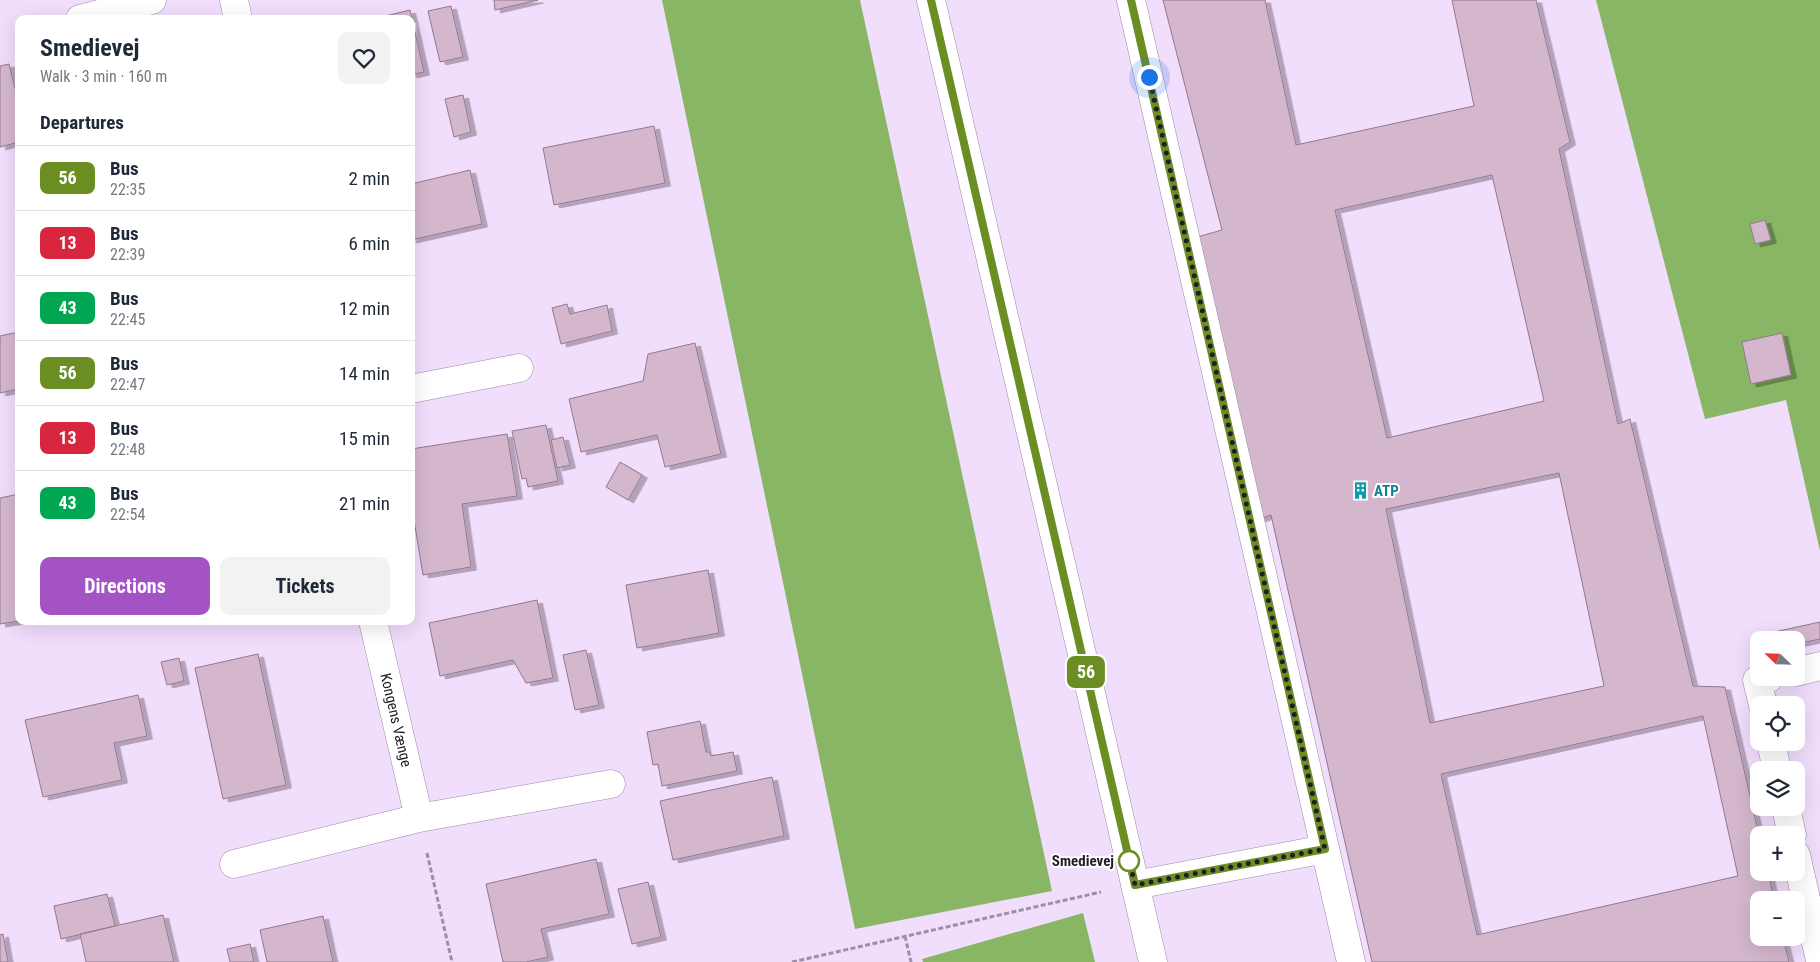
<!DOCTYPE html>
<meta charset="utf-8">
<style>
:root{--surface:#fff;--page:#f2f2f3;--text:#1f2937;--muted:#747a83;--line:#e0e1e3;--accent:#a353c4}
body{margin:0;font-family:"Roboto Condensed",sans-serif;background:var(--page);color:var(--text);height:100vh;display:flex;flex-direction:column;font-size:19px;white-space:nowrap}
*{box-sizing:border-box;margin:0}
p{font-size:16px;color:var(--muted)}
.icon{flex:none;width:28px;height:28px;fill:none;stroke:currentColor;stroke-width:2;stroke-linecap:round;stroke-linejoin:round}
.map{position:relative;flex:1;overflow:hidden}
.side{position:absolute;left:15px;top:15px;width:400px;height:610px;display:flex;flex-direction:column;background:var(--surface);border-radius:10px;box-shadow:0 5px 20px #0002}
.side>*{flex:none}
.badge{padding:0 10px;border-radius:8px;font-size:18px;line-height:32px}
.needle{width:32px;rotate:293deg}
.fabs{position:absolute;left:1750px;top:631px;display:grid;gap:10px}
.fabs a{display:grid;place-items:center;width:55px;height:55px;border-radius:10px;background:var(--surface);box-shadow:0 5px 20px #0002;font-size:25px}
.you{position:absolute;width:25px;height:25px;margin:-12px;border:4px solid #fff;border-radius:50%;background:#1a73e8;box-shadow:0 0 0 8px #1a73e833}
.map>.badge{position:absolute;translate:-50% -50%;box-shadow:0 0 0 2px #fff}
h2{padding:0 25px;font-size:19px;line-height:45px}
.round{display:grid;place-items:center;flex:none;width:52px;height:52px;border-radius:10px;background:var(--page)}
.summary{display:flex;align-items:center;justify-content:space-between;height:85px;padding:0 25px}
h1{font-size:24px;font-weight:700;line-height:38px}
.primary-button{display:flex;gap:10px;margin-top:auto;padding:10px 25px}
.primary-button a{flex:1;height:58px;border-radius:10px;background:var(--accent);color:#fff;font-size:20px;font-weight:700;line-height:58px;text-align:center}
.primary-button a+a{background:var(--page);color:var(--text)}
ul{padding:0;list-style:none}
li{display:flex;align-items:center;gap:15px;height:65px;padding:0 25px;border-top:1px solid var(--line)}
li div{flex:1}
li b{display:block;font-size:19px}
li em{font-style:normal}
li .badge{min-width:55px;font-weight:700;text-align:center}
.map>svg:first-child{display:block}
.forest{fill:#88b664}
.building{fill:#d4b7cd;stroke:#94788e;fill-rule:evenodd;filter:url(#shadow)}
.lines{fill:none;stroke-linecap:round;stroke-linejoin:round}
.minor-casing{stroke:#9d8ba6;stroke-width:29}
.path{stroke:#9e8fa6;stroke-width:3;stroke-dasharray:5 2.5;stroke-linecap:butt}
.minor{stroke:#fff;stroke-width:28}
.line-casing{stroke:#fff;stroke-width:11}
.line{stroke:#6b8e23;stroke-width:8}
.walk{stroke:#231c27;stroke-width:5;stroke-dasharray:0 9}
.stop-dot{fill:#fff;stroke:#6b8e23;stroke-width:2.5}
.labels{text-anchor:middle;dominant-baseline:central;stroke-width:4;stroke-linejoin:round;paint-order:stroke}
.culture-label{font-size:15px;font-weight:bold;fill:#0d838f;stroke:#fff;text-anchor:start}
.street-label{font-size:15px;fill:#231c27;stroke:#fff}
.stop-label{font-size:15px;font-weight:bold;fill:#231c27;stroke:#fff;text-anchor:end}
</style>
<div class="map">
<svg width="1820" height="962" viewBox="0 0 1820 962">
<defs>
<filter id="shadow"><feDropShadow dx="5.5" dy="3" stdDeviation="0" flood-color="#0004"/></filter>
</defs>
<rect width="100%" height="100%" fill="#f1ddfc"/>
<path class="forest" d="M662 0H860L1052 891 855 929Z
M1596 0H1820V551L1786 400 1705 419Z
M1083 913 1095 962H923L922 959Z"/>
<path class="building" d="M494 0H538L495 10Z
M1163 0H1265L1296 145 1474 106 1452 0H1536L1570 142 1559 149 1618 424 1630 419 1693 686 1725 687 1759 835V872H1768L1774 900H1759V938H1783L1789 962H1372L1271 515 1253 521 1190 239 1222 230ZM1492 175 1544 401 1387 438 1335 210ZM1559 473 1604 686 1430 723 1386 509ZM1703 716 1738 876 1477 935 1441 774Z
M451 6 463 57 440 62 428 11Z
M410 10 424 72 411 75V19H373Z
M9 64 19 104V142L0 147V66Z
M463 95 471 132 454 137 445 99Z
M654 126 665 183 554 205 543 148Z
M470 170 482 224 411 240V184Z
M1765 220 1771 240 1755 244 1750 224Z
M567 304 570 314 607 305 612 331 561 344 552 308Z
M19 332V389L0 393V336Z
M1782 333 1791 375 1751 384 1742 342Z
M695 343 721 454 665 467 657 435 581 452 569 399 643 381 648 354Z
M546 425 558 481 528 487 526 478 522 479 512 431Z
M507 434 517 496 462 504 471 567 423 575 411 502V449Z
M563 437 570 465 557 468 551 440Z
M620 462 642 475 628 500 606 487Z
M19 494V621L0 624V498Z
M708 570 719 633 637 648 626 585Z
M537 600 553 678 526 683 513 660 440 676 429 623Z
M1820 622V639L1796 644V640H1776L1774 632Z
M586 650 599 705 575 710 563 655Z
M258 654 286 785 223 799 195 668Z
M179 658 184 681 167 685 161 662Z
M138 695 147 736 114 743 122 780 43 797 25 720Z
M700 721 706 752H710L711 756 733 752 737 771 662 786 658 764 653 765 647 732Z
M772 777 784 836 673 860 660 801Z
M596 859 609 914 541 929 548 957 526 962H503L486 884Z
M648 882 661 937 632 944 618 889Z
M107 894 115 926 61 939 54 906Z
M163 915 174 962H86L80 934Z
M323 916 333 962H267L260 930Z
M3 934 8 962H0V935Z
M250 944 254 962H230L227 949Z"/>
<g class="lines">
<defs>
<path id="minor" d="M234 0 238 19
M931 0 1153 962
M1131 0 1351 962
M80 19 152 0
M411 389 519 368
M373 621 419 818
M1796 672 1820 666
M1763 705 1757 680 1769 678
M1771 742 1777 770
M1786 808 1792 835
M1796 855 1820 960
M234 864 419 818 611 784
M1135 885 1325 849"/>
</defs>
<use href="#minor" class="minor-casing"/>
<path class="path" d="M427 853 452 962
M905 936 911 962
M792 962 1101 892"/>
<use href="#minor" class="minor"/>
</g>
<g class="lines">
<defs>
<path id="line" d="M931 0 1135 885 1325 849 1131 0"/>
</defs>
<use href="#line" class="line-casing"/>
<use href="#line" class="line"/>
<path class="walk" d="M1129 861V859L1135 885 1325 849 1149 77"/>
</g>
<defs>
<symbol id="building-bare" viewBox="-9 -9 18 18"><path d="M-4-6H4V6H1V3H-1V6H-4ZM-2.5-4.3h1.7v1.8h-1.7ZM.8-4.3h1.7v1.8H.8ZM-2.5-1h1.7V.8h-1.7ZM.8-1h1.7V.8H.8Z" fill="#0f9aa8" stroke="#fff" stroke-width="2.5" paint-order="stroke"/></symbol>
</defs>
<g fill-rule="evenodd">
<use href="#building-bare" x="1348" y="478" width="25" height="25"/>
</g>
<circle class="stop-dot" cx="1129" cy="861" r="10"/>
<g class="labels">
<g class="culture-label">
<text x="1374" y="491">ATP</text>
</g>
<g class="street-label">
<text transform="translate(396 720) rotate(77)">Kongens Vænge</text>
</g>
<g class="stop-label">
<text x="1114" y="861">Smedievej</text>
</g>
</g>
</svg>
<div class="fabs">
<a><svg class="needle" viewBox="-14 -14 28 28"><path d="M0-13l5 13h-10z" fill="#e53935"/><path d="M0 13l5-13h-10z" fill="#747a83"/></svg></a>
<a><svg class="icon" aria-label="locate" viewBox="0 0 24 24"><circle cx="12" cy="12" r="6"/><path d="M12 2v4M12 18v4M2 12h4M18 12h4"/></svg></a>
<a><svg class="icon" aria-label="layers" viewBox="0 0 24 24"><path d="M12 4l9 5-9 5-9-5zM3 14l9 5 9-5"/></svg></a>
<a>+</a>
<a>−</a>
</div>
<div class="you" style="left:1149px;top:77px"></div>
<b class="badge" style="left:1086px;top:672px;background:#6b8e23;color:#fff">56</b>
<section class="side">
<div class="summary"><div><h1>Smedievej</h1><p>Walk · 3 min · 160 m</p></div><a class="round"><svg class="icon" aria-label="heart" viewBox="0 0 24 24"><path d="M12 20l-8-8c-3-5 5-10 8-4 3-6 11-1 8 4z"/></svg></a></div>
<h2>Departures</h2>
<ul>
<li><span class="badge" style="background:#6b8e23;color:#fff">56</span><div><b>Bus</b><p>22:35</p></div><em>2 min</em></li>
<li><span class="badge" style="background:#d7263d;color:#fff">13</span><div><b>Bus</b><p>22:39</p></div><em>6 min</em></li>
<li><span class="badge" style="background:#00a651;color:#fff">43</span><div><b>Bus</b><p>22:45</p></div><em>12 min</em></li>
<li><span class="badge" style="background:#6b8e23;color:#fff">56</span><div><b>Bus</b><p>22:47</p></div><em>14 min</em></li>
<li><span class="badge" style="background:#d7263d;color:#fff">13</span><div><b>Bus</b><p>22:48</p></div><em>15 min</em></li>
<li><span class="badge" style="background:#00a651;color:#fff">43</span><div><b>Bus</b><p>22:54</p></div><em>21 min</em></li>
</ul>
<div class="primary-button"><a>Directions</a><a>Tickets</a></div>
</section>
</div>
